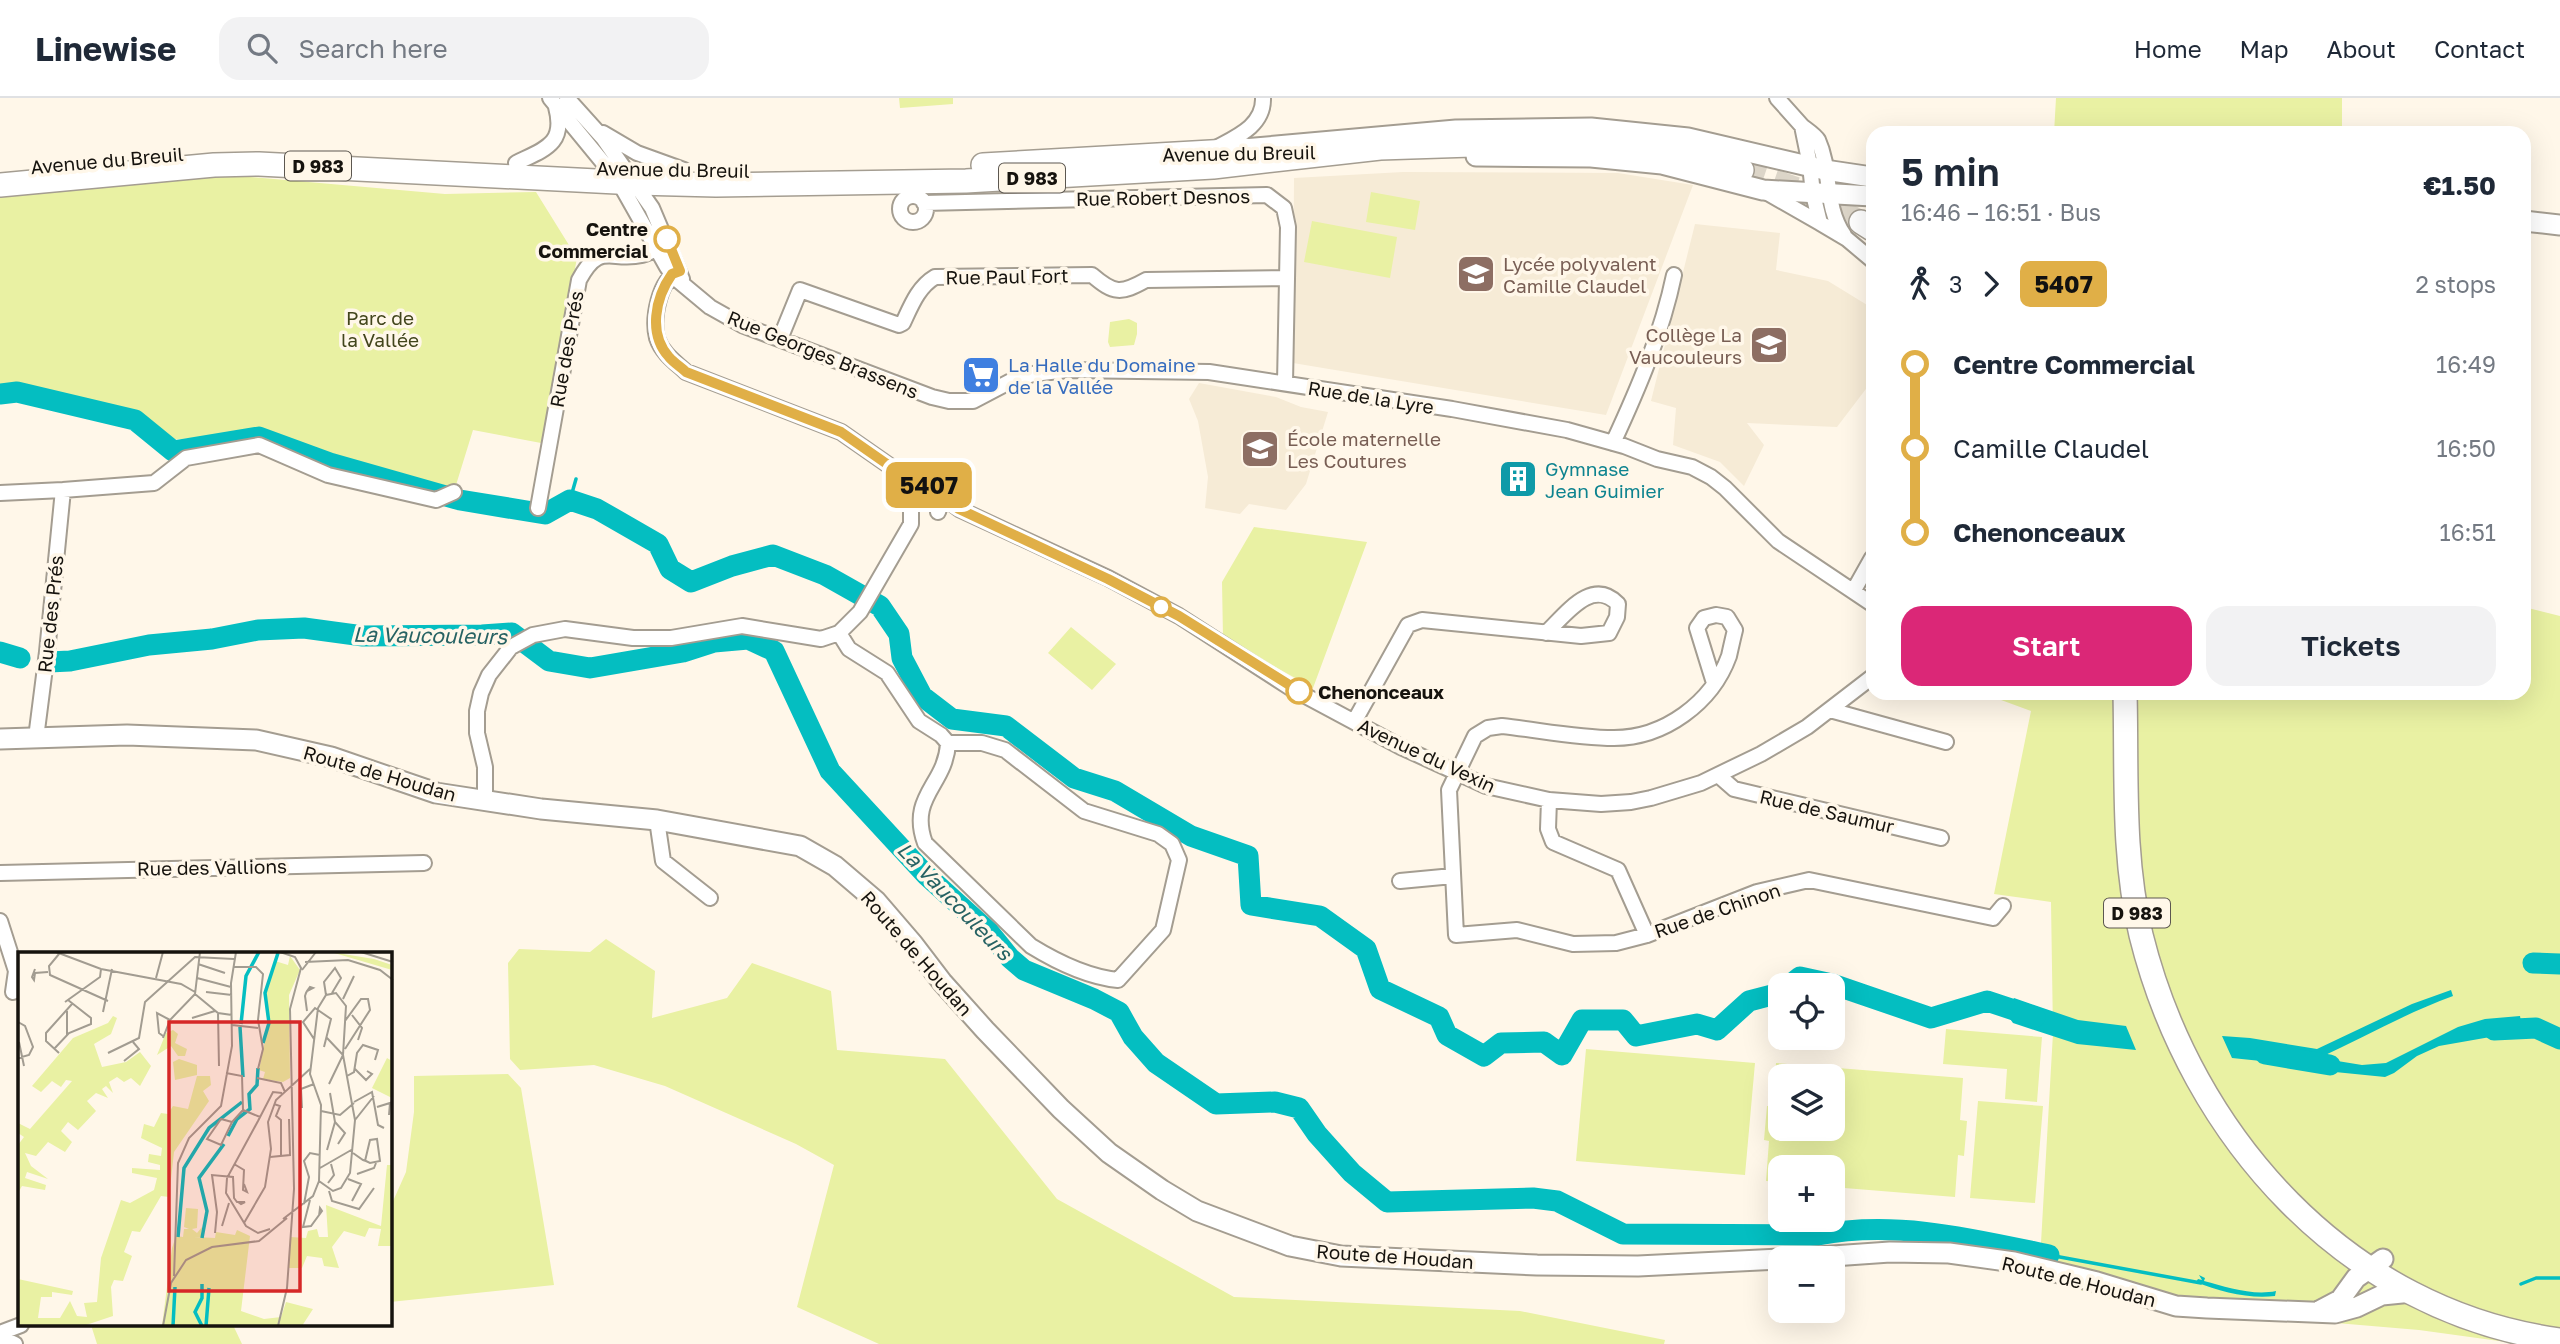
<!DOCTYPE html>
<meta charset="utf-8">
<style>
:root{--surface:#fff;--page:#f2f2f3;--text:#1f2937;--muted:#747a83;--line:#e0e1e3;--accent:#db2777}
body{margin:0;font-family:"Golos Text",sans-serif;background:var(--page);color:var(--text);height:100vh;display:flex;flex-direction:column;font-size:26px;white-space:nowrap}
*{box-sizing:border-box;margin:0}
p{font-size:23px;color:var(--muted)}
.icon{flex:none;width:38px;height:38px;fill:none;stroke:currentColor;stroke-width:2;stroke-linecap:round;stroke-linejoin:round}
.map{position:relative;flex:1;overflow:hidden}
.sheet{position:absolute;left:1866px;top:28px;width:665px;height:574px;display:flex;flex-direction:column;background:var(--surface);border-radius:21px;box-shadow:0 7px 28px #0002}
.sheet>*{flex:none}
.badge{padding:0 14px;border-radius:10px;font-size:24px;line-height:46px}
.controls{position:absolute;left:1768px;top:875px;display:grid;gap:14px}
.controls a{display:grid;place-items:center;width:77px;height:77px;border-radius:14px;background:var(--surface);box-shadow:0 7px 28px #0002;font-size:35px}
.map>.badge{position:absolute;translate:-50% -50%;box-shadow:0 0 0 4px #fff}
.legs{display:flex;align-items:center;gap:10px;height:77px;padding:0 35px;font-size:23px}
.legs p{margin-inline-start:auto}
.head{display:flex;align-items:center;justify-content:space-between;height:119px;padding:0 35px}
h1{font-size:38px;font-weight:600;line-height:52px}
.cta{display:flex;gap:14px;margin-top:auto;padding:14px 35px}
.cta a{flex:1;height:80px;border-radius:21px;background:var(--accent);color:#fff;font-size:28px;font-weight:600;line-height:80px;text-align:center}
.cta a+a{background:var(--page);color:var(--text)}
ul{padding:0 35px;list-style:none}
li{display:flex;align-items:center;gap:24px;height:84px;font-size:26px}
li i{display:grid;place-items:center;width:10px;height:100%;margin:0 9px;background:currentColor}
li i::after{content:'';width:18px;height:18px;margin:-9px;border:5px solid;border-radius:50%;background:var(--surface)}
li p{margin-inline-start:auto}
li:first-child i{background:linear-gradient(#0000 50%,currentColor 0)}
li:last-child i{background:linear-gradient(currentColor 50%,#0000 0)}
header{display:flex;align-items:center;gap:42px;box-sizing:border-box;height:98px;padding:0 35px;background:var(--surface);border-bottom:2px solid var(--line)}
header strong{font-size:33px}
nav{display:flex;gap:38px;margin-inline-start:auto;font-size:24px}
.search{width:490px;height:63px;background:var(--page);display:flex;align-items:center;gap:18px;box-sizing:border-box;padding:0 24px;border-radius:21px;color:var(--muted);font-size:26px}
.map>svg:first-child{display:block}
.built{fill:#f6ebd6}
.green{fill:#e9f1a3;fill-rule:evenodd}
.water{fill:#04bec1}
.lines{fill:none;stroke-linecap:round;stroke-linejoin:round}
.stream{stroke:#04bec1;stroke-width:3.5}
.river{stroke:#04bec1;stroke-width:21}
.primary-tunnel{stroke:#dcd5c8;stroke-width:23;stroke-dasharray:23 11;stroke-linecap:butt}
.street-casing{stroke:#a49d91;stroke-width:18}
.secondary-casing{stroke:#a49d91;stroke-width:23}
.primary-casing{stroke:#a49d91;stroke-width:26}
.street{stroke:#fff;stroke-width:14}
.secondary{stroke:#fff;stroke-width:19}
.primary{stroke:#fff;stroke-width:23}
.line-1-casing{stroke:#fff;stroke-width:16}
.line-1{stroke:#e0af47;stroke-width:10}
.stop-1-dot{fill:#fff;stroke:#e0af47;stroke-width:3.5}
.labels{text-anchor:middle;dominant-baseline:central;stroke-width:7;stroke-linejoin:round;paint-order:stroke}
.shield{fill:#fff7e9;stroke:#5c5750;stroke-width:2}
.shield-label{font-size:18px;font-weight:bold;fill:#16130e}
.street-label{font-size:19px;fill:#16130e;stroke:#fff7e9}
.stop-label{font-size:19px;font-weight:bold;fill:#16130e;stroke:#fff7e9;text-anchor:end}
.education-label{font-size:19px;fill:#785e54;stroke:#fff7e9;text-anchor:start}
.park-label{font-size:19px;fill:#42451c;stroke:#fff7e9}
.shop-label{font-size:19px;fill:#366cbe;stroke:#fff7e9;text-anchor:start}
.culture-label{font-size:19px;fill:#0d838f;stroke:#fff7e9;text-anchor:start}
.water-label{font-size:21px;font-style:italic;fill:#266263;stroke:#fff7e9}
.inset-river{fill:none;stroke:#04bec1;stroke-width:3.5}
.inset-road{fill:none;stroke:#a29c91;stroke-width:2}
.view{fill:#d62828;fill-opacity:0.15;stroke:#d62828;stroke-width:3.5}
.inset-edge{fill:none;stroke:#16130e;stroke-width:3.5}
</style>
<header>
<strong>Linewise</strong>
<div class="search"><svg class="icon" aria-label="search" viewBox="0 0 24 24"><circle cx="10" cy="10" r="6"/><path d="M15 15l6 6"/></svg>Search here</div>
<nav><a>Home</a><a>Map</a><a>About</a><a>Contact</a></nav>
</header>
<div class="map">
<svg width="2560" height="1246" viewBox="0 0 2560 1246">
<rect width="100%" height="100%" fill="#fff7e9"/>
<path class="built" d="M1403 74 1618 75 1693 87 1606 317 1293 265 1294 80Z
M1695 126 1780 135 1776 172 1828 183 1872 210V283L1837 329 1747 325 1764 347 1744 388 1720 364 1673 347 1676 310 1651 303Z
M1199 285 1276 299 1301 309 1328 314 1306 386 1286 412 1249 406 1240 416 1205 410 1208 379 1198 323 1189 301Z"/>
<path class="green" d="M899 0H953V6L900 10Z
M2056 0H2342V35H2054Z
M227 77 445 96 536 94 577 160 541 345 473 332 456 387 437 391 247 336 168 342 132 315 42 298 0 304V98Z
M1371 94 1420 103 1415 132 1366 124Z
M1312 123 1397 139 1390 180 1304 164Z
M1129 221 1137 225V236L1134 247 1110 249 1108 244 1110 224Z
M1254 429 1367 444 1313 590 1223 540 1222 484Z
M2524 509 2560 518V1246H2521L2419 1232 2276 1220 2199 1218 2146 1211 2039 1180 2053 935 2051 804 1994 796 2031 613 1982 595H2524Z
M1071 529 1116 566 1092 592 1048 555Z
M606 841 655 873 652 920 727 900 752 865 831 893 837 952 945 961 1057 1101 1234 1199 1520 1213 1665 1242 1664 1246H879L797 1209 834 1067 796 1046 665 988 594 967 520 972 510 961 508 865 519 851 590 854Z
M1946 931 2042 939 2037 1004 2005 1001 2007 971 1943 966Z
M1586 951 1755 965 1745 1077 1576 1063Z
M1776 965 1963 980 1960 1022 1967 1023 1964 1058 1958 1057 1955 1099 1832 1089V1069H1780V1084L1766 1083 1769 1043 1764 1042 1767 1008H1773ZM1780 978H1832V1031H1780Z
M508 976 521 990 554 1187 390 1204V1110L406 1074 414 1014V978Z
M1978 1003 2043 1008 2035 1105 1970 1100Z
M91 1227H233L242 1246H97Z"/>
<path class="water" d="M460 401 485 404 483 412 450 404Z
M2451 892 2453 898C2406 915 2363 940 2319 960L2362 967 2386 965 2458 929 2485 921 2520 918 2524 941 2513 935 2439 948 2417 958 2394 975 2385 979 2335 974 2302 968V960L2261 963 2232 960 2222 938 2250 940 2317 951 2412 906Z
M2014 900 2078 922 2126 928 2136 952 2077 946 2013 925 2006 915Z
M2199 1177 2205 1180 2204 1183C2226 1189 2253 1198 2276 1193L2275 1198C2249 1201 2220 1194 2196 1184L2198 1181 2202 1182Z"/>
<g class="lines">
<path class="stream" d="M570 402 576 381
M2049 1157 2201 1185
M2521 1186 2536 1180H2560"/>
<path class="river" d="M0 296 17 294 135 322 173 353 259 339 330 365 460 402 545 416 570 402 597 411 658 446 670 471 691 484 732 468 773 457 825 477 880 508 899 536 902 560 922 598 952 621 1006 628 1074 680 1115 693 1191 738 1248 758 1251 807 1320 818 1366 851 1380 891 1439 919 1447 937 1484 958 1501 945 1544 944 1562 957 1582 922H1623L1636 938 1697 926 1717 932 1749 903 1780 895
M0 554 20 560
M49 564 70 563 149 547 212 541 258 532 304 530 363 538 482 537 512 535 549 563 590 570 683 554 714 544 748 541 774 553 830 673 926 777 989 834 1010 860 1024 872 1094 901 1119 914 1133 939 1156 965 1216 1006 1275 1004 1299 1010 1317 1036 1352 1075 1387 1104 1533 1100 1557 1103 1623 1136 1818 1137C1896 1122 1973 1141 2049 1157
M2533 865 2560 866
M1790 887 1800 879 1832 886 1931 920 1987 903 2035 919
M2494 932 2536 930 2560 941
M2265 956 2330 967"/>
<path class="primary-tunnel" d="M1742 72 1798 91 1861 124"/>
<defs>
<path id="street" d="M550 0 619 84 667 169 674 179 710 209 742 227 932 299 949 303H973L1011 283 1033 276 1068 272 1209 274 1452 311 1567 332 1624 348 1657 361 1692 369 1711 379 1725 390 1778 443 1872 506
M567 0 603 40 652 110 682 181
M1777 0 1802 28 1810 67 1813 96 1820 125 1847 141 1872 162
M1802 28C1807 32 1815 37 1818 42 1832 73 1824 108 1844 137
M603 35 637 55 684 72
M1214 51C1236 39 1264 28 1263 0
M516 65C545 51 566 46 556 9
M1764 93 1820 125
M900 111a13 13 0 1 1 26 0a13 13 0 1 1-26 0Z
M924 105 1267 97 1284 110 1288 129 1285 285
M678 174C659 182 652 221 657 240 662 255 675 264 686 274L841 334 907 380 936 390 942 402 938 414
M780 241 800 192 899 227 903 225C911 208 918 189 935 179L1092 177C1114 196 1121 196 1146 182L1287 180
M1613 345C1638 291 1662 235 1674 177
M0 395 63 392 154 385 186 360 259 347 328 377 436 402 454 394
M941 397 959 411 1108 480 1179 518 1289 589 1401 649 1486 688 1549 702 1601 706 1631 704 1651 700 1701 685 1761 656 1807 629 1872 579
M538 410 579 182C600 143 610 164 642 157 651 155 660 148 668 144
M1854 492 1872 460
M839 535 849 551 887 575 919 623 941 637 948 645C946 687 908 698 925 745L1031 848C1057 864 1088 879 1118 882L1163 832 1179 762 1172 746 1158 736 1084 713 1005 652 982 645H948
M1714 585 1697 530 1704 520 1716 517 1727 519 1735 532C1733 540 1731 549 1729 558 1712 605 1664 640 1614 640 1577 640 1539 632 1502 628L1488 630 1475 638 1449 692 1456 837 1517 832 1573 846 1616 845 1647 837 1757 794 1809 782 1993 820 2003 808
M1830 612 1946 644
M1354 624 1408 527 1422 522 1581 538 1609 535 1617 519 1618 506C1592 479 1566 516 1546 535
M36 640 47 554 63 392
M1718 677 1734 691 1941 740
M1549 702 1548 731 1553 744 1618 772 1647 837
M485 703V669L477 635V613L481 595 489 577 511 549 533 537 565 531 633 540H671L742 528 821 541 839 535 860 514 911 426V391L907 380
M657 722 663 763 710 800
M0 775 424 765
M1400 783 1453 778
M0 823 16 873 13 894
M0 1235 21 1227
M0 1239 15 1246"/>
<path id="secondary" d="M1232 52 1456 32 1591 30 1688 40 1825 72 1872 79
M1476 58 1591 59 1662 66 1763 92 1872 98
M2524 123 2560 127
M0 641 127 637 256 642 331 659 436 695 541 711 657 722 800 748 835 768 876 803 913 846 942 884 985 932 1061 1011 1109 1055 1162 1092 1197 1113 1290 1148 1341 1158 1537 1167 1638 1168 1780 1161
M1804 1160 1890 1154 1949 1155 2014 1164 2097 1184 2176 1208 2207 1210 2335 1215 2357 1209 2382 1197 2412 1194
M2321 1212 2340 1202 2356 1180 2383 1161"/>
<path id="primary" d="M983 67 1246 52
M0 87 214 67 259 66 636 85 716 87 966 83 1213 69 1380 50 1531 45 1595 47 1649 52 1742 72
M1861 124 1872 131
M2125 595C2127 676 2122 758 2141 837 2191 1039 2348 1214 2560 1242"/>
</defs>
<use href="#street" class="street-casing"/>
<use href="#secondary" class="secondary-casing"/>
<use href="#primary" class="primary-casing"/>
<use href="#street" class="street"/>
<use href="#secondary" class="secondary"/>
<use href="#primary" class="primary"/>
</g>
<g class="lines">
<defs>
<path id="line-1" d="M667 141 680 173 672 176C655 200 648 236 669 259 674 265 681 269 686 274L841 334 907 380 936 390 945 402 959 411 1108 481 1179 518 1299 593"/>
</defs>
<use href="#line-1" class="line-1-casing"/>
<use href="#line-1" class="line-1"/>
</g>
<defs>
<symbol id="school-square" viewBox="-11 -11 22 22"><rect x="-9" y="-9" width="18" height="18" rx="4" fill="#8d6e63" stroke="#fff7e9"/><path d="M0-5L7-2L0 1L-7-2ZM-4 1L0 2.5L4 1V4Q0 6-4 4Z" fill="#fff"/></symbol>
<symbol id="supermarket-square" viewBox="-11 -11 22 22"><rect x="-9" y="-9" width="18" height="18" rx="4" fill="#3f7fe0" stroke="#fff7e9"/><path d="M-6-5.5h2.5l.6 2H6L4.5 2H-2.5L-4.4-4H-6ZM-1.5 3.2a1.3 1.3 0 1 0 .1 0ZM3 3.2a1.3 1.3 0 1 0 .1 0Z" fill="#fff"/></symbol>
<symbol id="building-square" viewBox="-11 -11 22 22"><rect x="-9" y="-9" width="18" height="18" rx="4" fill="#0f9aa8" stroke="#fff7e9"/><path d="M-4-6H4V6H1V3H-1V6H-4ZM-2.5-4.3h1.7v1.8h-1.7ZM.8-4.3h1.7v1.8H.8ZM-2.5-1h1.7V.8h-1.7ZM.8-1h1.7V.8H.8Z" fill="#fff"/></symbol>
</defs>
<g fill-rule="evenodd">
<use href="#school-square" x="1454" y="154" width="44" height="44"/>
<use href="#school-square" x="1747" y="225" width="44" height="44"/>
<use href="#supermarket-square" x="959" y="255" width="44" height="44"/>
<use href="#school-square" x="1238" y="329" width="44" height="44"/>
<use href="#building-square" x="1496" y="359" width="44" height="44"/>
</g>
<g class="stop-1-dot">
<circle cx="667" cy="141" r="12"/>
<circle cx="1161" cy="509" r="9"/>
<circle cx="1299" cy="593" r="12"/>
</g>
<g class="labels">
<g class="shield">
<rect x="285" y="53.5" width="66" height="29" rx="5"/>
<rect x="999" y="65.5" width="66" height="29" rx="5"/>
<rect x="2104" y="800.5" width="66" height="29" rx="5"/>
</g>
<g class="shield-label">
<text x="318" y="68">D 983</text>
<text x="1032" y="80">D 983</text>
<text x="2137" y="815">D 983</text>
</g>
<g class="street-label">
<text transform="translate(1239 55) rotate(-1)">Avenue du Breuil</text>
<text transform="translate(107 62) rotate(-5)">Avenue du Breuil</text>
<text transform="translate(673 71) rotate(1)">Avenue du Breuil</text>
<text transform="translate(1163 99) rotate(-1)">Rue Robert Desnos</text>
<text transform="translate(1007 178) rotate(-1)">Rue Paul Fort</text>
<text transform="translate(566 251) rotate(-80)">Rue des Prés</text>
<text transform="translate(823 256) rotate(22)">Rue Georges Brassens</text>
<text transform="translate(1371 299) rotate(9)">Rue de la Lyre</text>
<text transform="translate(50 516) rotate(-84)">Rue des Prés</text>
<text transform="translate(1427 657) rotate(25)">Avenue du Vexin</text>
<text transform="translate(380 675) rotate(16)">Route de Houdan</text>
<text transform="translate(1827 713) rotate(13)">Rue de Saumur</text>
<text transform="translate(212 769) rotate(-1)">Rue des Vallions</text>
<text transform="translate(1717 812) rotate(-19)">Rue de Chinon</text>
<text transform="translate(917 855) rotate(49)">Route de Houdan</text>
<text transform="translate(1395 1158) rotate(4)">Route de Houdan</text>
<text transform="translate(2079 1183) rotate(14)">Route de Houdan</text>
</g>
<g class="stop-label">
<text x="648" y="130">Centre<tspan x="648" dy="22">Commercial</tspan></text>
<text x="1318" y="593" text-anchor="start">Chenonceaux</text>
</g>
<g class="education-label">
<text x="1503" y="165">Lycée polyvalent<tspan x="1503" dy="22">Camille Claudel</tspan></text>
<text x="1742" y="236" text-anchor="end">Collège La<tspan x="1742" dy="22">Vaucouleurs</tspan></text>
<text x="1287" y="340">École maternelle<tspan x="1287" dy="22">Les Coutures</tspan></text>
</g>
<g class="park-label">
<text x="380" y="219">Parc de<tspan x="380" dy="22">la Vallée</tspan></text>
</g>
<g class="shop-label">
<text x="1008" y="266">La Halle du Domaine<tspan x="1008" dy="22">de la Vallée</tspan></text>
</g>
<g class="culture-label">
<text x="1545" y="370">Gymnase<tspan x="1545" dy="22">Jean Guimier</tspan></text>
</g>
<g class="water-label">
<text transform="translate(430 537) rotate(1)">La Vaucouleurs</text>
<text transform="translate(955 803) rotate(46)">La Vaucouleurs</text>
</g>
</g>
<g transform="translate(18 854)">
<rect width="374" height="374" fill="#fff7e9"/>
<path d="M313 0 356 7 374 13V18ZM272 4 282 18 271 43 272 126 265 130 245 127 247 120 241 118 250 74 246 42 257 9 270 13ZM95 64 99 66 93 82 76 92 84 115 108 110 122 100 133 114 122 134 113 126 106 130 99 125 91 130 95 141 88 134 84 137 90 146 78 141 69 149 78 159 60 178 50 170 43 179 54 190 47 200 30 190 18 204 7 201 13 214 30 227 9 220 7 226 28 233 27 238 4 234 0 241V193L6 185 0 181V171L12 177 54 129 48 128 43 135 34 129 23 140 14 134 55 86 90 71ZM155 78 160 82 157 91 169 97 167 104H160L153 94 139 103 148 81ZM369 106 374 109V146L354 136ZM161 107 179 113V123L157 128 155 110ZM179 124H192L193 133 185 139 191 149 156 200 151 245 143 244 122 280 114 279 106 300 114 304 105 329 96 328 93 335 95 364 65 374H0V327L55 339 54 343 34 340V345H23L20 366H42L52 349 59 364 69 365 66 351 79 350 83 306 103 248 112 251 136 238 139 226 114 221V216L142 218V213L130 210 131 202 143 204 144 196 123 186 126 172 136 175 143 161 150 162 155 154 170 157ZM369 213H374V294H360L363 277 351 276 347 285 326 279 314 295 321 316 306 314 304 306 289 304 284 316H270L272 285 288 286 290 279 299 277 301 285H310L308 253 363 274ZM168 256 180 257 179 276 174 277 179 281 184 275 183 285H176L197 286 198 280 217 283 219 278 232 284 223 359 246 367 263 365 268 350 295 357 284 374H144L154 296 158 284 165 285 166 277H171L166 275Z" fill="#e9f1a3"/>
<path class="inset-river" d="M223 72 228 24 241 0M222 75 225 125M245 91 251 71 247 41 260 1M210 184 219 167 232 157 231 142 239 133 240 116M160 285 166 216 191 176 224 150M184 286 189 259 181 226 206 192M184 332V346L177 360 184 374M155 374 157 335M188 374 191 336"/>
<path class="inset-road" d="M38 0 83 17 163 32 177 40M343 0 375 10M41 2 31 14 32 23 90 49M287 10 330 8 362 18 375 28M180 12 207 21M216 15H238L245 22 240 68 245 97 240 117M17 17 14 25 16 28 17 21 30 20M284 18 298 0M138 26 145 0M179 26 213 35M188 40 214 43M318 41 328 54 325 103 337 168 332 221 323 236 315 239 301 229 303 153 292 122 300 56 308 43ZM177 42 200 61 214 63M177 42 182 0M308 43 306 30 317 16 323 26 314 41M325 47 336 24M47 50 82 25 83 17M289 59 287 44 288 41 289 39 292 35 295 36 289 39M85 60 94 17M200 61 201 114M334 63 344 76 340 88M174 66 197 59M0 70 7 74 15 95 11 103 0 106M214 73 240 76M49 83V59M145 84 141 81 139 61 152 68M145 86 152 68 177 42M309 86 325 103M296 87 285 70 297 56 313 67 306 95M1 90 6 114M36 97 51 81 73 72V66L50 48M327 97 352 58 350 47H343L327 69M41 101 28 89V81L54 52M90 101 121 86 127 50 177 5 216 7M106 109 121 97 115 90M337 117 348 128 354 122 349 119M208 121 224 124 225 158 242 165M329 124 336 120 339 101 345 93 360 98 357 108M239 126 263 131 267 140M311 132 325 103M336 150 354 140 360 173 366 176M256 152 262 154 258 164 263 168V205M359 155 372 151 371 163M284 156 283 137 296 132M303 159 322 163 336 151M337 168 356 144M240 169 209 226 208 241 228 274 240 281 252 277M240 169 255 140 264 141M214 170 203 167 189 187 203 193 214 170 225 158M317 170 327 181 320 192M309 198 317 170 312 141M335 201 345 208 348 209 352 211 362 209 359 187 352 188 347 209M252 205 272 203 271 167M216 212 226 218 225 238 229 240 226 232M302 216 335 197M339 222 356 216 358 211M330 227 343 232 334 249M310 231 316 223 313 212M311 239 314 249 341 257 356 236M292 248 285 275 293 274 304 259 302 256 301 264M286 252 291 225 286 209 292 201 302 203M265 267 295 244 301 229M226 271 247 235 253 197 250 170 258 148 292 117M204 274 211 251M197 281 199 260 194 223 215 225 216 246 219 250H220L223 252 227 250H220M156 324 160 211 171 186 203 154 214 94 213 31 218 0M145 374 153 331 168 308 194 295 241 289 269 266M260 374 269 336 276 237 272 57 283 16 277 5 262 0"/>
<path class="view" d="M151 70H282V339H151Z"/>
<rect width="374" height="374" class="inset-edge"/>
</g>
</svg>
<div class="controls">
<a><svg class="icon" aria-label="locate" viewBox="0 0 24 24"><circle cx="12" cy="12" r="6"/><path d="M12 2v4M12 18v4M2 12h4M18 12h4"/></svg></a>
<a><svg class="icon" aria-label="layers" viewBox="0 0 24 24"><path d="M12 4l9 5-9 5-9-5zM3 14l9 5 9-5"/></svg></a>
<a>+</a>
<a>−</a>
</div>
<b class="badge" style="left:929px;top:387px;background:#e0af47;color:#111">5407</b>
<section class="sheet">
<div class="head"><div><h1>5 min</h1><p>16:46 – 16:51 · Bus</p></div><b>€1.50</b></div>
<div class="legs"><svg class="icon" aria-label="walk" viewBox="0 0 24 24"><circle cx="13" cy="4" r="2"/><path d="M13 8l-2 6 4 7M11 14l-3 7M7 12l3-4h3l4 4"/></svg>3<svg class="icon" aria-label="forward" viewBox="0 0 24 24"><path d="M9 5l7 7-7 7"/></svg><b class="badge" style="background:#e0af47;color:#111">5407</b><p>2 stops</p></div>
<ul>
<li><i style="color:#e0af47"></i><b>Centre Commercial</b><p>16:49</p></li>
<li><i style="color:#e0af47"></i><span>Camille Claudel</span><p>16:50</p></li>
<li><i style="color:#e0af47"></i><b>Chenonceaux</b><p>16:51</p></li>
</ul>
<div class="cta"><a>Start</a><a>Tickets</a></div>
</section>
</div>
